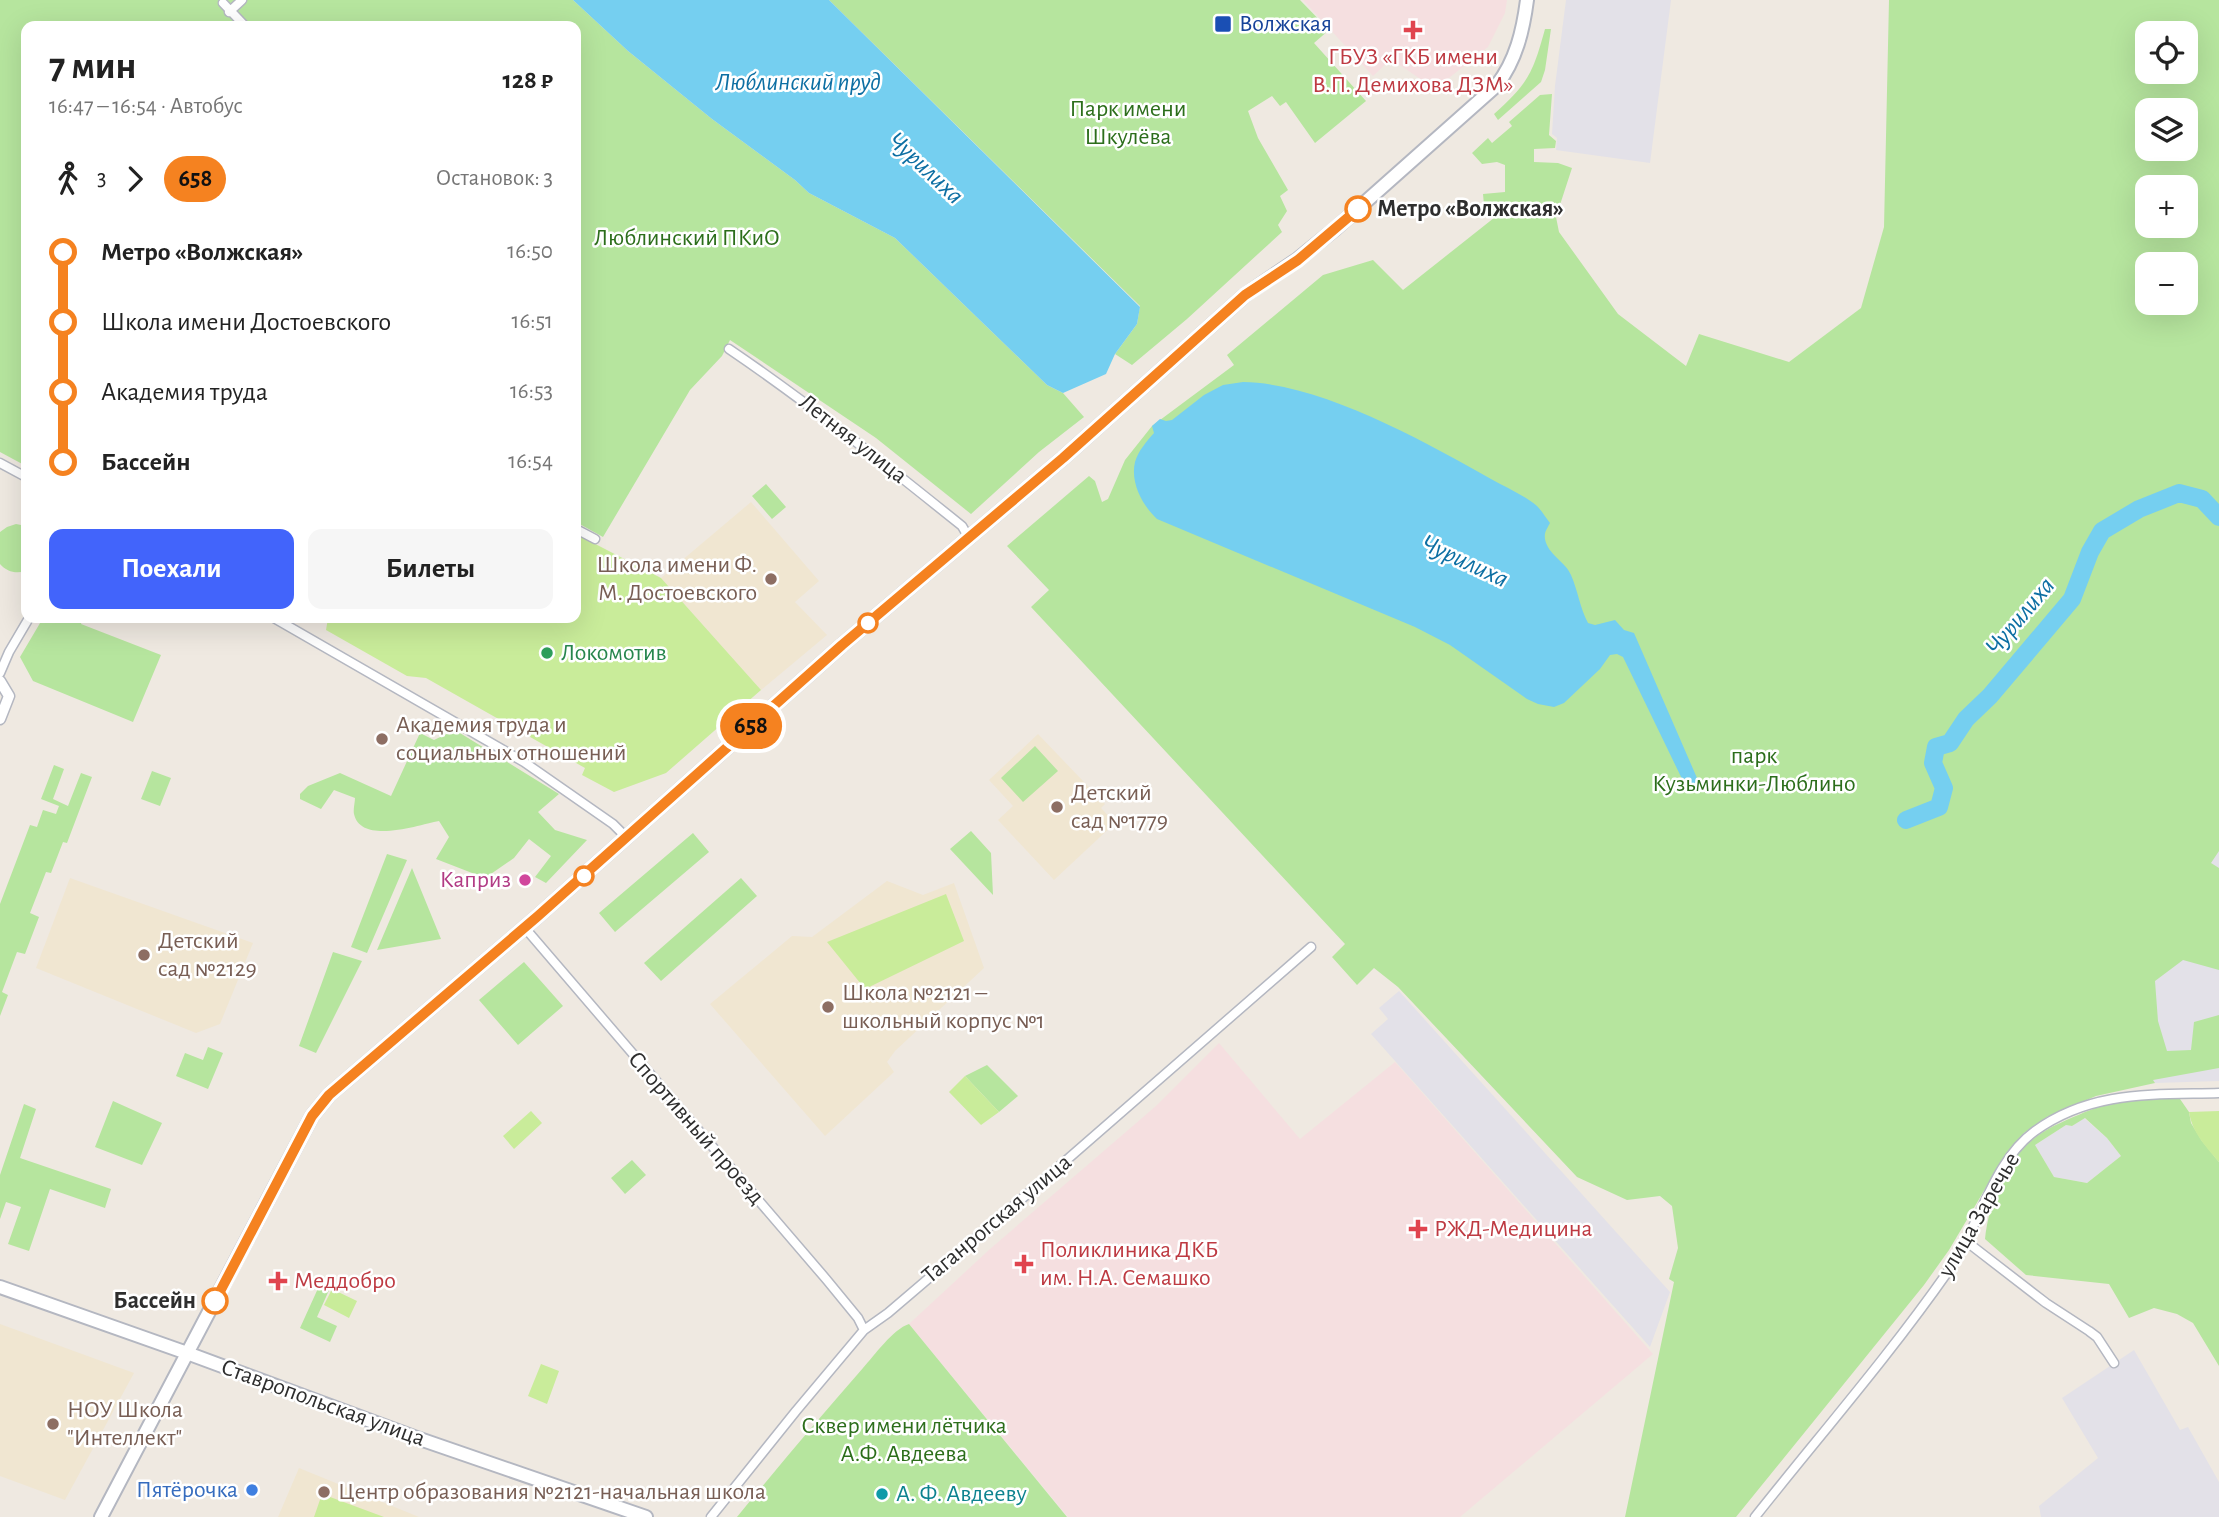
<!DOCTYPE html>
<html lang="ru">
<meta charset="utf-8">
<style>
:root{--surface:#fff;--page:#f6f6f6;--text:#222;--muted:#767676;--accent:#4264fb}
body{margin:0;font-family:"Alegreya Sans",sans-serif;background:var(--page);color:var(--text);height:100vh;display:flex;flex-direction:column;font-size:26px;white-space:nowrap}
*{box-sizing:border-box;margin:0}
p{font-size:23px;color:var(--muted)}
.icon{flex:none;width:38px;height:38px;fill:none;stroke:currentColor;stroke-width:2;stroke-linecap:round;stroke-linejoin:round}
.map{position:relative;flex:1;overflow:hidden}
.side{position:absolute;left:21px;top:21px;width:560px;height:602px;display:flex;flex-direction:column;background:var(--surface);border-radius:14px;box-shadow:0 7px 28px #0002}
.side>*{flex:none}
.badge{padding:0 14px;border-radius:23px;font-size:24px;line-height:46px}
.fabs{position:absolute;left:2135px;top:21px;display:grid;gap:14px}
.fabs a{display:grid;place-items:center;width:63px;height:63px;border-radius:14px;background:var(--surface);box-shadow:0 7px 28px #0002;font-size:35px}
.map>.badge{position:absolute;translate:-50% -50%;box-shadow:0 0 0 4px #fff}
.legs{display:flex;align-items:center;gap:10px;height:77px;padding:0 28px;font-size:23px}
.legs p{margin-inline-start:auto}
.head{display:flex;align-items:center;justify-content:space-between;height:119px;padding:0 28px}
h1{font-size:38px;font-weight:700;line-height:52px}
.action{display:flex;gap:14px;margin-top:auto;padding:14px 28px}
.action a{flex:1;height:80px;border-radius:14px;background:var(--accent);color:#fff;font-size:28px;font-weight:700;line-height:80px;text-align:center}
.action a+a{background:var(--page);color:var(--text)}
ul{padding:0 28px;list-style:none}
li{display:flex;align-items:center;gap:24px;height:70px;font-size:26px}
li i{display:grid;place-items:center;width:10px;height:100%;margin:0 9px;background:currentColor}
li i::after{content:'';width:18px;height:18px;margin:-9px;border:5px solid;border-radius:50%;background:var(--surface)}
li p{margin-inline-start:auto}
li:first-child i{background:linear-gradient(#0000 50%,currentColor 0)}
li:last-child i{background:linear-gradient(currentColor 50%,#0000 0)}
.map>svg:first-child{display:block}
.industrial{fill:#e3e1e8}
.education{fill:#f0e6d1}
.medical{fill:#f5dfe0}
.green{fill:#b6e59e;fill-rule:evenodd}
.pitch{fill:#c9ec9a}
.water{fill:#75cff0}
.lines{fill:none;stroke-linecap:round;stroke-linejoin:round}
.river{stroke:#75cff0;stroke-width:18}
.minor-casing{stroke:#b4b7c1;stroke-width:11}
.tertiary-casing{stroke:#b4b7c1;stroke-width:13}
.secondary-casing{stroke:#b4b7c1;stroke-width:16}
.minor{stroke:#fff;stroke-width:8}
.tertiary{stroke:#fff;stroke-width:10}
.secondary{stroke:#fff;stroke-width:12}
.line-1-casing{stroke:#fff;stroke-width:16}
.line-1{stroke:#f58220;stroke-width:10}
.transit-dot{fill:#1a4fb4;stroke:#fff;stroke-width:2.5}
.health-dot{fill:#e0444e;stroke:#fff;stroke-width:2.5}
.stop-1-dot{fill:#fff;stroke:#f58220;stroke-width:3.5}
.education-dot{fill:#8d6e63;stroke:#fff;stroke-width:2.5}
.leisure-dot{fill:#2e9e5b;stroke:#fff;stroke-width:2.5}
.hotel-dot{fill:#d1479c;stroke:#fff;stroke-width:2.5}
.shop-dot{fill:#3f7fe0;stroke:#fff;stroke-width:2.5}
.culture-dot{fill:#0f9aa8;stroke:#fff;stroke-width:2.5}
.labels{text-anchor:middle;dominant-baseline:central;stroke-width:5;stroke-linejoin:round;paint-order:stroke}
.transit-label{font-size:24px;fill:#164399;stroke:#fff;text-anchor:start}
.health-label{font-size:24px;fill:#be3a42;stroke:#fff;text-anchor:start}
.park-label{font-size:24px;fill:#2c6e1b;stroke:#fff}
.stop-label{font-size:24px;font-weight:bold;fill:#2e2e2e;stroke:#fff;text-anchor:start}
.street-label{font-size:24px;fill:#2e2e2e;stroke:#fff}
.education-label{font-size:24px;fill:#785e54;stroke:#fff;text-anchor:start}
.leisure-label{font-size:24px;fill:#27864d;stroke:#fff;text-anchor:start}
.hotel-label{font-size:24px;fill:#b23c85;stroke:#fff;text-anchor:end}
.shop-label{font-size:24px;fill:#366cbe;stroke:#fff;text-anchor:end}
.culture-label{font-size:24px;fill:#0d838f;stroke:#fff;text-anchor:start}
.water-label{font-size:26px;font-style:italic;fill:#0d6fa3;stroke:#fff}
</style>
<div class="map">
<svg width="2219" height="1517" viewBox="0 0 2219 1517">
<rect width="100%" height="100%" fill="#efe9e1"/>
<path class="industrial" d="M1566 0H1671L1650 163 1556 150 1557 138 1552 134 1555 86Z
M2219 783V1081L2155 1083 2130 1056 2151 871Z
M1399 991 1670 1292 1650 1347 1371 1034 1388 1019 1379 1008Z
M2084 1118 2107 1138 2121 1156 2087 1183 2054 1177 2035 1145 2066 1125 2072 1126Z
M2134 1350 2180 1430 2188 1427 2219 1482V1517H2041L2039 1506 2098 1458 2062 1398Z"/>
<path class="education" d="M751 502 819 581 795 602 827 635 761 690 661 578Z
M1038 734 1105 804 1101 808 1115 823 1054 880 998 820 1013 806 989 780Z
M70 878 253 943 220 1024 196 1033 36 968Z
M887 881 923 895 954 883 984 968 895 1051 887 1062 894 1072 825 1136 710 1004 792 936 812 937Z
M0 1324 134 1373 65 1500 0 1476Z
M299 1468 419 1517H278Z"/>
<path class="medical" d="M1303 0H1507L1505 13 1488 47 1435 89 1391 59 1373 76Z
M1219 1043 1300 1139 1395 1062 1653 1354 1460 1517H1068L909 1324 990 1249 1156 1106Z"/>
<path class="green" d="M0 0H573L628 51 712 119 795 180 809 193 895 238 1047 385 1063 393 1084 417 1039 452 971 514 876 438 730 340 722 356 690 390 603 537 576 522V26H26V466L0 452Z
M829 0H1300L1329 30 1314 43 1366 101 1315 143 1286 102 1280 106 1272 96 1248 111 1258 138 1288 190 1280 196 1287 211 1278 225 1282 232 1187 319 1132 365 1115 354 1137 324 1140 306Z
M1889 0H2219V851L2211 863 2219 868V970L2183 960 2155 981 2158 1021 2167 1051 2191 1050 2194 1022 2219 1015V1068L2153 1080 2155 1083 2096 1096 2047 1117 2024 1133 2001 1162 1949 1250 1924 1285 1736 1517H1625L1674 1282 1669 1279 1678 1248 1672 1206 1660 1196 1627 1200 1577 1177 1398 987 1374 968 1357 985 1332 957 1345 944 1031 607 1049 590 1007 546 1089 476 1095 481 1102 502 1108 499 1125 460 1152 426 1234 365 1227 355 1323 275 1373 260 1403 290 1504 210 1494 215 1484 205 1483 194 1505 192V165L1497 162 1482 164 1472 153 1488 138 1492 143 1512 126 1509 122 1540 95 1552 94 1549 135 1556 141 1555 148 1534 149V162L1558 163 1572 168 1556 217 1559 232 1618 314 1686 366 1699 334 1789 362 1861 308 1884 227ZM2147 33H2186V72H2147ZM2147 110H2186V149H2147ZM2147 187H2186V226H2147ZM2147 264H2186V303H2147Z
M1545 29H1551L1545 70 1541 82 1498 120 1494 114C1528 84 1533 73 1545 29Z
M766 484 786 507 772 519 752 496Z
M16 524 26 526V571C16 574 7 572 0 564V532L7 527Z
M43 618H83L81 624 161 655 133 722 33 681 20 657Z
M455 730 559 794 538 812 555 830 587 840 546 883 535 877 551 856 529 839 514 858 485 878 436 859 449 837 439 821C418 825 361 845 354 814 353 810 355 802 355 798L334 790 321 809 300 799V794L308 786 340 773 391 796 420 733 434 740Z
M1035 746 1058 771 1023 802 1001 778Z
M54 765 64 769 53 799 68 806 81 773 92 777 67 843 63 842 51 873 46 872 30 913 39 917 25 954 17 952 2 992 8 995 0 1016V904L30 825 37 827 43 810 56 814 59 806 41 799Z
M152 771 171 778 160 806 141 799Z
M971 831 991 853 993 895 950 849Z
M693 833 709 852 615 932 599 913Z
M387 854 407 860 367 953 351 947Z
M412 868 441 939 377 950Z
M741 878 757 896 661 981 644 963Z
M333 952 362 961 316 1053 299 1046Z
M524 962 563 1006 518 1045 479 1000Z
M208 1047 223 1053 208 1089 176 1076 185 1053 203 1060Z
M987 1065 1018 1096 999 1112 965 1076Z
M2180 1099 2189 1112 2191 1123 2202 1141 2219 1162V1366L2193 1323 2177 1314 2154 1308 2129 1318 2109 1284 2026 1275 1985 1239C1989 1202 2006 1159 2037 1136 2051 1126 2069 1119 2085 1112 2098 1107 2112 1102 2126 1101 2143 1098 2162 1099 2180 1099ZM2085 1118 2107 1138 2121 1156 2087 1183 2054 1177 2035 1145 2066 1125 2072 1126Z
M113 1101 162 1123 142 1165 95 1147Z
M24 1104 36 1109 20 1158 111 1189 105 1208 50 1189 29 1251 8 1244 21 1207 6 1202 0 1219V1175Z
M632 1160 646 1175 625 1194 611 1178Z
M320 1284 330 1288 317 1317 337 1326 330 1342 300 1328Z
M909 1324 1067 1517H737C778 1467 820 1417 863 1368 874 1356 893 1329 909 1324Z"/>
<path class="pitch" d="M576 534 661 578 761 690 666 773 614 792 582 775 585 768 426 678 407 676 326 630 328 618H576Z
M946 894 964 941 865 989 827 942Z
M965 1076 999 1112 981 1125 949 1092Z
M531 1111 542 1123 514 1149 503 1136Z
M2219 1111V1162C2206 1147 2192 1132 2189 1112Z
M332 1289 357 1301 349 1318 324 1305Z
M541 1364 559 1371 547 1404 528 1396Z
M322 1494 384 1517H314Z"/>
<path class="water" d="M573 0H829L1140 307 1137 324 1115 354 1106 374 1063 393 1047 385 895 238 809 193 795 180 712 119 628 51Z
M1243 382C1320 383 1424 441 1491 479 1505 487 1524 495 1537 506 1542 511 1546 518 1550 523 1547 529 1544 532 1545 539 1548 555 1565 561 1571 575 1578 591 1580 608 1588 623L1595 625 1615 620 1624 630 1634 633 1697 778 1695 783 1689 786 1684 783 1623 657 1617 654 1610 655 1600 669 1564 703 1554 707 1538 704 1527 699 1450 645 1415 627 1157 519C1143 506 1130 483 1135 462 1138 451 1147 441 1154 433L1152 426 1160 419 1166 421 1172 420 1204 395 1223 385Z"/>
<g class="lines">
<path class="river" d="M1906 820 1939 807 1944 788 1933 763 1936 747 1950 743 1966 719 1990 696 2072 599 2090 552 2102 531 2139 509 2179 493 2202 499 2219 517"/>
<defs>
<path id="minor" d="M223 3 245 26
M229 12 242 0
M729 349C810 404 886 465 962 526L969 538
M0 463 26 477
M576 529 595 539
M274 618 524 762 613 824 626 837
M0 673 9 652 29 618
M525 928 826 1279 858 1318 864 1330
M1967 1242 2046 1303 2089 1331 2097 1337 2114 1363
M711 1517 796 1411 864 1330 888 1313 1031 1191 1311 947
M1755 1517C1820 1435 1889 1356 1949 1270 1979 1228 1992 1162 2035 1131 2092 1090 2153 1095 2219 1093"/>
<path id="tertiary" d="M0 681 9 696 0 719"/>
<path id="secondary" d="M0 1287 187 1353 414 1437 646 1517
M101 1517 312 1116 329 1095 538 916 842 645 1063 458 1245 295 1298 259 1335 229 1497 85C1516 60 1523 31 1527 0"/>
</defs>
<use href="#minor" class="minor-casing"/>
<use href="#tertiary" class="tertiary-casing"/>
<use href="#secondary" class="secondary-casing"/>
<use href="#minor" class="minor"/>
<use href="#tertiary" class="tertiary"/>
<use href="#secondary" class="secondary"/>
</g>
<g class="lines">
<defs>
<path id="line-1" d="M215 1301 312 1116 329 1095 538 916 842 645 1063 458 1245 295 1298 260 1358 209"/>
</defs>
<use href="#line-1" class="line-1-casing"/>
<use href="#line-1" class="line-1"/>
</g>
<rect class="transit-dot" x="1214" y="15" width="18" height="18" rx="3.5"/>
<g class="health-dot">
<path d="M1409.5 19.5h7v7h7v7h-7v7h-7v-7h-7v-7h7z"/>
<path d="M1414.5 1218.5h7v7h7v7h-7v7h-7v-7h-7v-7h7z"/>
<path d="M1020.5 1253.5h7v7h7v7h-7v7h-7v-7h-7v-7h7z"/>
<path d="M274.5 1270.5h7v7h7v7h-7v7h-7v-7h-7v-7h7z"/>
</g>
<g class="stop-1-dot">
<circle cx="1358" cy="209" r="12"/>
<circle cx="868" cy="623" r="9"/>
<circle cx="584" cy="876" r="9"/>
<circle cx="215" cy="1301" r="12"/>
</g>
<g class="education-dot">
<circle cx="771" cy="579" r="7"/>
<circle cx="382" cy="739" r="7"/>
<circle cx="1057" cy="807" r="7"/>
<circle cx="144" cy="955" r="7"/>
<circle cx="828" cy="1007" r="7"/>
<circle cx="53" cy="1424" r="7"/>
<circle cx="324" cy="1492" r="7"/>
</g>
<circle class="leisure-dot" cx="547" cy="653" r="7"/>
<circle class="hotel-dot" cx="525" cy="880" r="7"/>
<circle class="shop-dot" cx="252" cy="1490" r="7"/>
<circle class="culture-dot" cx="882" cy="1494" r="7"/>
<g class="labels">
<g class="transit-label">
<text x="1239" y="24">Волжская</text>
</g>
<g class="health-label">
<text x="1413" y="57" text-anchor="middle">ГБУЗ «ГКБ имени<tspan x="1413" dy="28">В.П. Демихова ДЗМ»</tspan></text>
<text x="1434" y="1229">РЖД-Медицина</text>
<text x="1040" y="1250">Поликлиника ДКБ<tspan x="1040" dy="28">им. Н.А. Семашко</tspan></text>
<text x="294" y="1281">Меддобро</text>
</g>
<g class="park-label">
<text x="1128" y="109">Парк имени<tspan x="1128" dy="28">Шкулёва</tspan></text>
<text x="687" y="238">Люблинский ПКиО</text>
<text x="1754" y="756">парк<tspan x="1754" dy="28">Кузьминки-Люблино</tspan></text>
<text x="904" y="1426">Сквер имени лётчика<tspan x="904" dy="28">А.Ф. Авдеева</tspan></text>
</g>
<g class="stop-label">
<text x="1377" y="209">Метро «Волжская»</text>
<text x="196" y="1301" text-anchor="end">Бассейн</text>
</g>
<g class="street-label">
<text transform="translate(853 439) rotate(38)">Летняя улица</text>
<text transform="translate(696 1128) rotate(49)">Спортивный проезд</text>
<text transform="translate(1979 1215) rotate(-60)">улица Заречье</text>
<text transform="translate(997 1219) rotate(-40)">Таганрогская улица</text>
<text transform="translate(323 1403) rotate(20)">Ставропольская улица</text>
</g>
<g class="education-label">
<text x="757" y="565" text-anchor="end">Школа имени Ф.<tspan x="757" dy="28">М. Достоевского</tspan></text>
<text x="396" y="725">Академия труда и<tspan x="396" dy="28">социальных отношений</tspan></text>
<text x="1071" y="793">Детский<tspan x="1071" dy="28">сад №1779</tspan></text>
<text x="158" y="941">Детский<tspan x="158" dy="28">сад №2129</tspan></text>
<text x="842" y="993">Школа №2121 –<tspan x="842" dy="28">школьный корпус №1</tspan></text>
<text x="67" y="1410">НОУ Школа<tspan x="67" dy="28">"Интеллект"</tspan></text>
<text x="338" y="1492">Центр образования №2121-начальная школа</text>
</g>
<g class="leisure-label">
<text x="561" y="653">Локомотив</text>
</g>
<g class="hotel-label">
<text x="511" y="880">Каприз</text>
</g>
<g class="shop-label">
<text x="238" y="1490">Пятёрочка</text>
</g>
<g class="culture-label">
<text x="896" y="1494">А. Ф. Авдееву</text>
</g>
<g class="water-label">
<text x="798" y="82">Люблинский пруд</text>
<text transform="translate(926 168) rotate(43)">Чурилиха</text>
<text transform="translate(1465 561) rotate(25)">Чурилиха</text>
<text transform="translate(2020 616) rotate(-50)">Чурилиха</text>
</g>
</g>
</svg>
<div class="fabs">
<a><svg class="icon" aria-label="locate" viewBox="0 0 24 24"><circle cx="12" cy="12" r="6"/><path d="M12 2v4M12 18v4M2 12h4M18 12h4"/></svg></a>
<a><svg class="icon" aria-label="layers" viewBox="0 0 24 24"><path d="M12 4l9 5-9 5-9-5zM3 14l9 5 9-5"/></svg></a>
<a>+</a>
<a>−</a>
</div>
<b class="badge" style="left:751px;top:726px;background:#f58220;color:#111">658</b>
<section class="side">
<div class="head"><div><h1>7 мин</h1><p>16:47 – 16:54 · Автобус</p></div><b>128 ₽</b></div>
<div class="legs"><svg class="icon" aria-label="walk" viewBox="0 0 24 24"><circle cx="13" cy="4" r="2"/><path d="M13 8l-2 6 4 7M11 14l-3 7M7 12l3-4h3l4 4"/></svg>3<svg class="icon" aria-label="forward" viewBox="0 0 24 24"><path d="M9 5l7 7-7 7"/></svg><b class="badge" style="background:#f58220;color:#111">658</b><p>Остановок: 3</p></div>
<ul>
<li><i style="color:#f58220"></i><b>Метро «Волжская»</b><p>16:50</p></li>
<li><i style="color:#f58220"></i><span>Школа имени Достоевского</span><p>16:51</p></li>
<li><i style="color:#f58220"></i><span>Академия труда</span><p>16:53</p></li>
<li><i style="color:#f58220"></i><b>Бассейн</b><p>16:54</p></li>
</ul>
<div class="action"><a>Поехали</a><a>Билеты</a></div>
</section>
</div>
